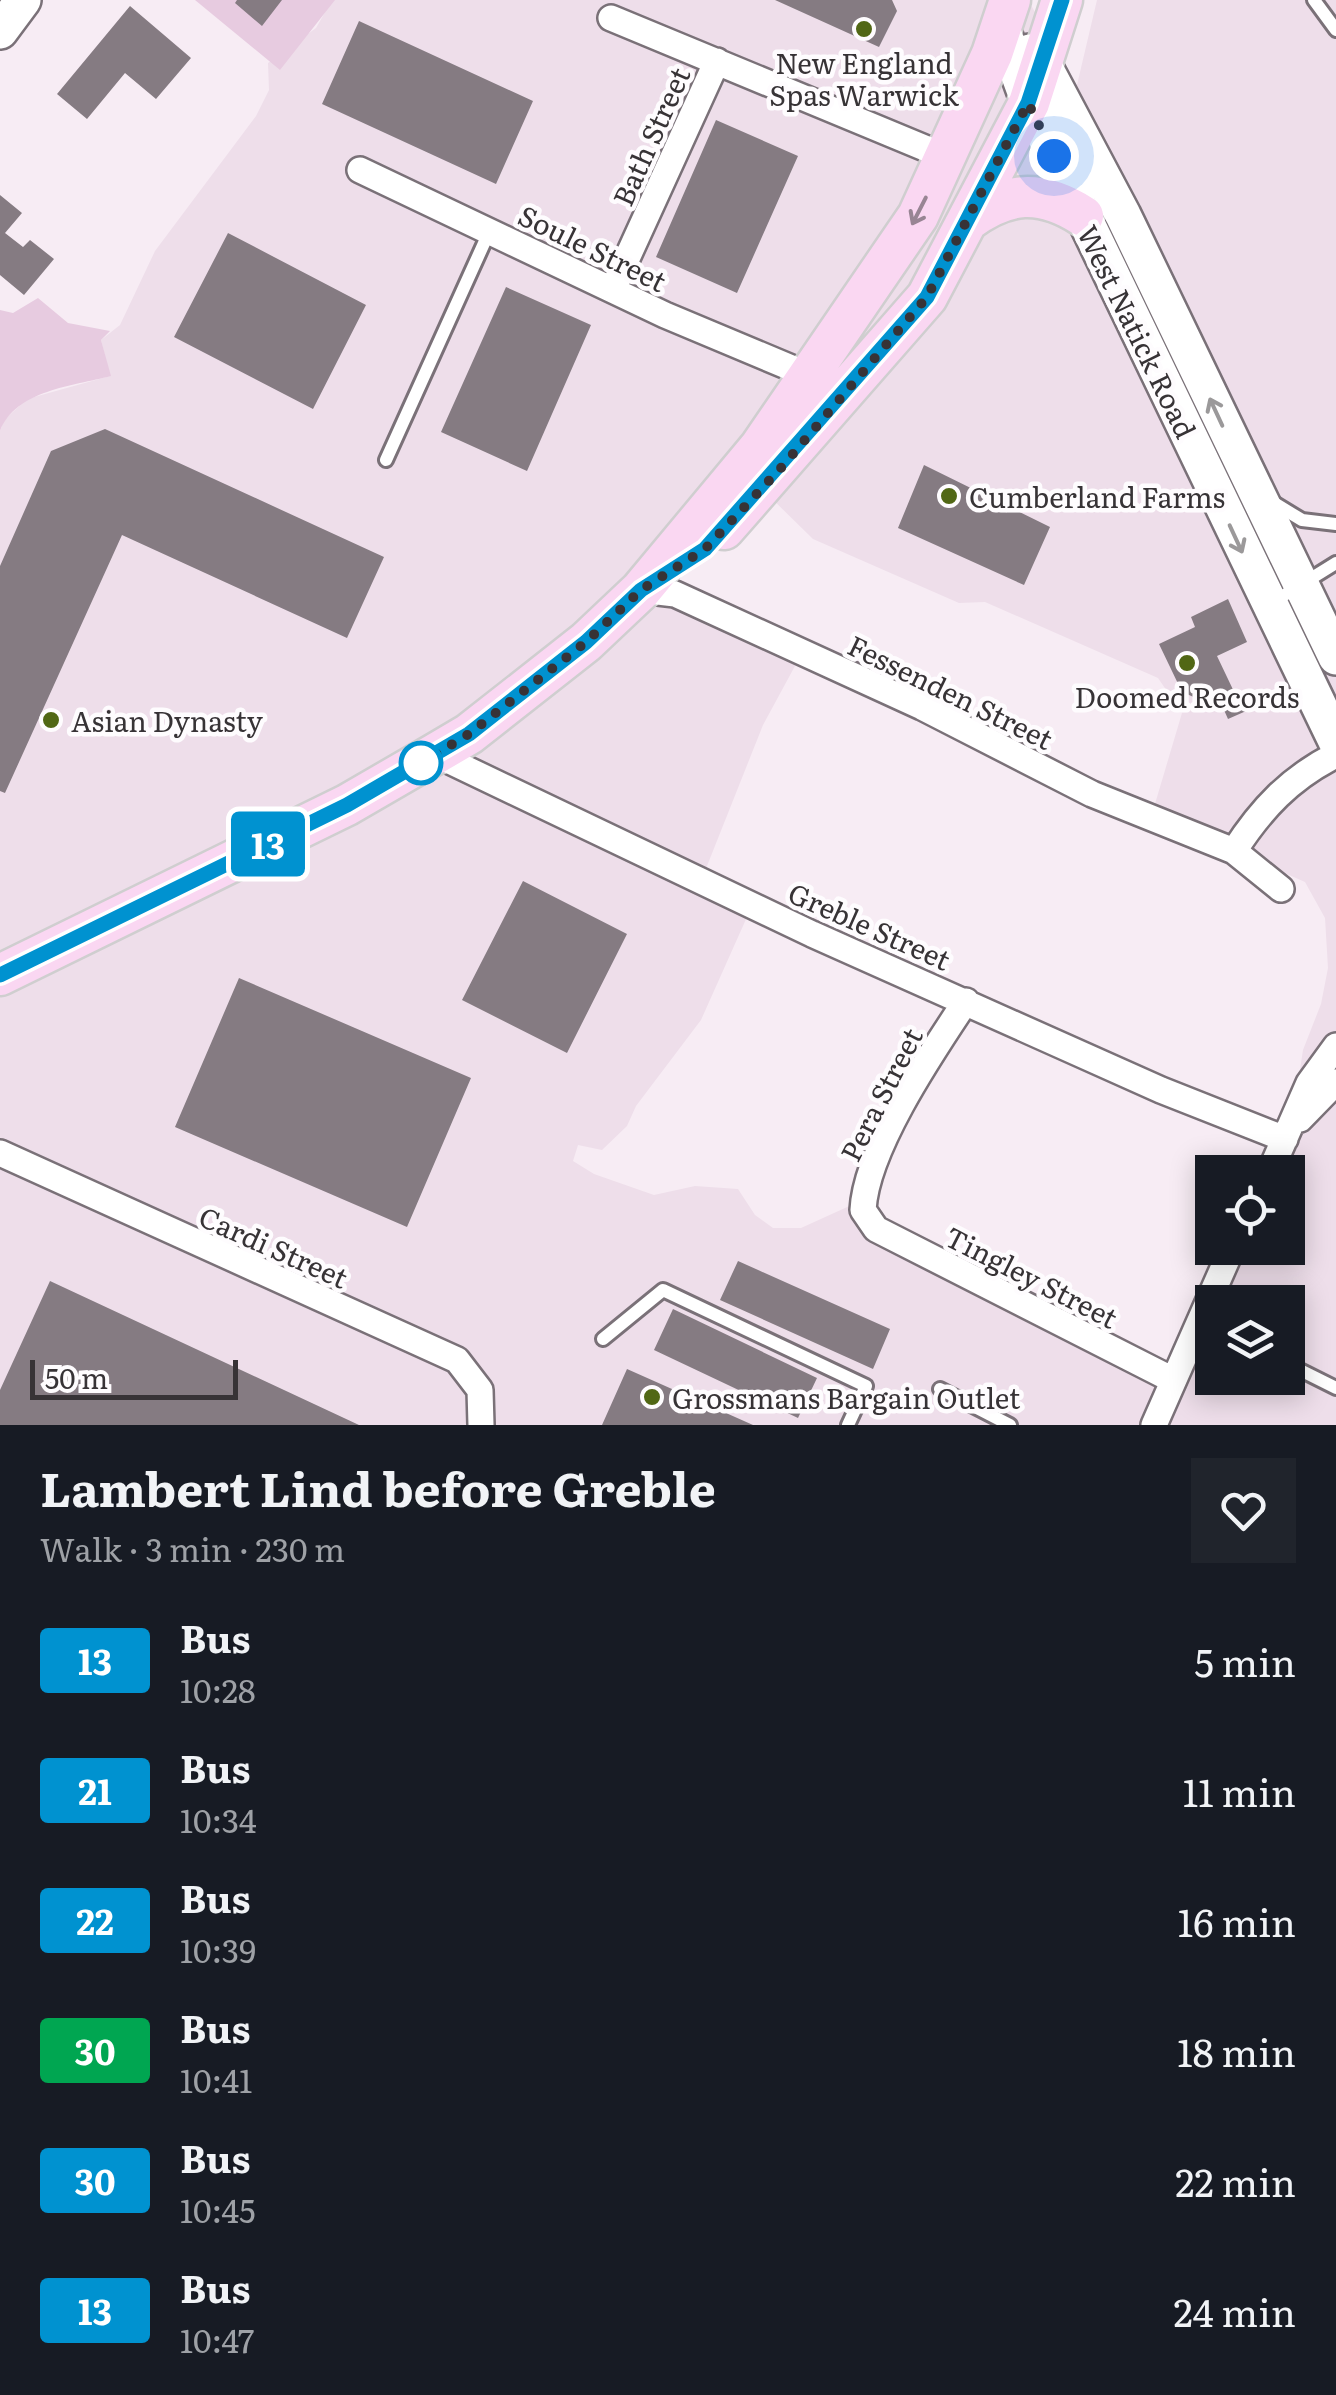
<!DOCTYPE html>
<meta charset="utf-8">
<style>
:root{--surface:#171b24;--page:#20242c;--text:#f1f3f6;--muted:#9ea1a6}
body{margin:0;font-family:Literata,serif;background:var(--page);color:var(--text);height:100vh;display:flex;flex-direction:column;font-size:38px;white-space:nowrap}
*{box-sizing:border-box;margin:0}
p{font-size:32px;color:var(--muted)}
.icon{flex:none;width:55px;height:55px;fill:none;stroke:currentColor;stroke-width:2;stroke-linecap:round;stroke-linejoin:round}
.map{position:relative;height:1425px;overflow:hidden}
.details{display:flex;flex-direction:column;background:var(--surface);flex:1}
.details>*{flex:none}
.badge{padding:0 20px;border-radius:8px;font-size:35px;line-height:65px}
.tools{position:absolute;left:1195px;top:1155px;display:grid;gap:20px}
.tools a{display:grid;place-items:center;width:110px;height:110px;border-radius:0px;background:var(--surface);box-shadow:0 5px 25px #0003;font-size:50px}
.scale{position:absolute;left:30px;bottom:25px;width:208px;box-sizing:border-box;padding-left:10px;border:5px solid #373336;border-top:0;font-size:28px;line-height:35px;white-space:nowrap;color:#373336;-webkit-text-stroke:8px #fefcfe;paint-order:stroke}
.you{position:absolute;width:50px;height:50px;margin:-25px;border:8px solid #fff;border-radius:50%;background:#1a73e8;box-shadow:0 0 0 15px #1a73e833}
.map>.badge{position:absolute;translate:-50% -50%;box-shadow:0 0 0 5px #fff}
.round{display:grid;place-items:center;flex:none;width:105px;height:105px;border-radius:0px;background:var(--page)}
.summary{display:flex;align-items:center;justify-content:space-between;height:170px;padding:0 40px}
h1{font-size:48px;font-weight:700;line-height:75px}
ul{padding:0;list-style:none}
li{display:flex;align-items:center;gap:30px;height:130px;padding:0 40px}
li div{flex:1}
li b{display:block;font-size:38px}
li em{font-style:normal}
li .badge{min-width:110px;font-weight:700;text-align:center}
.map>svg:first-child{display:block}
.built{fill:#eedeea;fill-rule:evenodd}
.green{fill:#e7cbe0}
.building{fill:#857b82}
.lines{fill:none;stroke-linecap:round;stroke-linejoin:round}
.lane-casing{stroke:#7a7178;stroke-width:18}
.street-casing{stroke:#7a7178;stroke-width:30}
.secondary-casing{stroke:#7a7178;stroke-width:40}
.primary-casing{stroke:#cfcecf;stroke-width:45}
.lane{stroke:#fff;stroke-width:12}
.street{stroke:#fff;stroke-width:25}
.secondary{stroke:#fff;stroke-width:35}
.primary{stroke:#fad7f2;stroke-width:40}
.oneway{stroke:#988594}
.oneway2{stroke:#9b999a}
.line-casing{stroke:#fff;stroke-width:22}
.line{stroke:#0092d0;stroke-width:15}
.walk{stroke:#373336;stroke-width:10;stroke-dasharray:0 18}
.poi-dot{fill:#516715;stroke:#fefcfe;stroke-width:4}
.stop-dot{fill:#fff;stroke:#0092d0;stroke-width:5}
.labels{text-anchor:middle;dominant-baseline:central;stroke-width:9;stroke-linejoin:round;paint-order:stroke}
.poi-label{font-size:28px;fill:#373336;stroke:#fefcfe;text-anchor:start}
.street-label{font-size:28px;fill:#373336;stroke:#fefcfe}
</style>
<div class="map">
<svg width="1336" height="1425" viewBox="0 0 1336 1425">
<rect width="100%" height="100%" fill="#f7ecf4"/>
<path class="built" d="M332 0H1028L1077 85 1097 0H1336V1425H0V431L4 420 27 399 110 376 101 340 120 325 155 251 256 116 269 90 268 63 316 28ZM764 491 813 539 959 603 985 602 1158 678 1182 713 1152 814 1305 882 1325 918 1328 968 1321 1004 1303 1050 1299 1076 1305 1088 1266 1172H1288V1248H1229L1165 1373 856 1203 801 1228H773L755 1215 738 1189 695 1186 654 1195 594 1174 573 1161 578 1145 602 1150 627 1126 636 1106 701 1020 751 908 705 871 763 725 802 653 648 584 690 558 755 492ZM1212 1302H1288V1378H1212Z"/>
<path class="green" d="M195 0H335L280 70Z
M38 298 68 323 110 331 101 340 111 376C73 386 16 390 0 431V310L13 313Z"/>
<path class="building" d="M237 0H282L262 26 235 3Z
M775 0H892L897 11 879 47Z
M130 6 191 58 156 99 125 73 87 119 57 94Z
M359 21 533 101 496 184 322 104Z
M716 120 798 156 737 293 656 257Z
M0 195 22 213 5 233 23 247 30 240 54 259 24 295 0 275Z
M228 233 366 305 313 409 174 337Z
M506 287 591 325 527 471 441 432Z
M105 429 384 557 347 638 122 535 5 793 0 791V566L51 451Z
M924 465 1050 527 1024 585 898 528Z
M1228 599 1247 642 1217 656 1237 698 1245 695 1253 708 1228 719 1224 710 1182 692 1159 644 1195 627 1191 617Z
M523 881 627 934 567 1053 462 1000Z
M239 978 471 1078 407 1227 175 1127Z
M738 1261 890 1329 873 1369 720 1300Z
M50 1281 359 1425H0V1390Z
M673 1309 817 1378 798 1418 654 1350Z
M627 1369 753 1425H602Z"/>
<g class="lines">
<defs>
<path id="lane" d="M1314 0 1336 30
M386 460 490 230
M1274 503 1302 520 1336 524
M1270 604 1336 563
M603 1339 663 1290 866 1386 848 1425
M1288 1364 1336 1388
M940 1389 1010 1425"/>
<path id="street" d="M611 18 944 156
M360 170 665 315 801 372
M613 289 717 61
M641 590 675 594 922 707 1092 794 1234 851 1281 889
M435 754 812 934 1161 1090 1285 1139
M1234 851C1261 809 1290 778 1336 755
M966 1001C932 1052 866 1149 863 1210L876 1229 1173 1380
M1300 1119 1336 1082
M0 1153 457 1360 480 1390 481 1425
M1270 1172 1309 1083 1336 1046
M1154 1425 1232 1248"/>
<path id="secondary" d="M1001 26 1029 103 1336 741
M0 31 23 0
M1030 52 1043 64 1123 215 1336 657"/>
<path id="primary" d="M967 221C1007 191 1041 189 1083 216
M724 529 927 297 1029 103 1062 0
M0 975 347 805 435 754 469 734 586 642 641 590 760 447 918 216 992 54 1010 0"/>
</defs>
<use href="#lane" class="lane-casing"/>
<use href="#street" class="street-casing"/>
<use href="#secondary" class="secondary-casing"/>
<use href="#primary" class="primary-casing"/>
<use href="#lane" class="lane"/>
<use href="#street" class="street"/>
<use href="#secondary" class="secondary"/>
<use href="#primary" class="primary"/>
</g>
<defs><path id="oneway-shaft" d="M-6 0H5M1.5-3L5.5 0L1.5 3" fill="none" stroke-width="1.6" stroke-linecap="round" stroke-linejoin="round" transform="scale(2.5)"/></defs>
<use class="oneway" href="#oneway-shaft" transform="translate(919 211) rotate(117)"/>
<g class="oneway2">
<use href="#oneway-shaft" transform="translate(1216 412) rotate(-115)"/>
<use href="#oneway-shaft" transform="translate(1236 539) rotate(65)"/>
</g>
<g class="lines">
<defs>
<path id="line" d="M0 975 347 805 469 734 586 642 641 590 705 549 927 297 1028 103 1062 0"/>
</defs>
<use href="#line" class="line-casing"/>
<use href="#line" class="line"/>
<path class="walk" d="M421 763 469 734 586 642 641 590 705 549 780 469 927 297 1028 103 1054 156"/>
</g>
<g class="poi-dot">
<circle cx="864" cy="29" r="10"/>
<circle cx="949" cy="496" r="10"/>
<circle cx="1187" cy="663" r="10"/>
<circle cx="51" cy="720" r="10"/>
<circle cx="652" cy="1397" r="10"/>
</g>
<circle class="stop-dot" cx="421" cy="763" r="20"/>
<g class="labels">
<g class="poi-label">
<text x="864" y="62" text-anchor="middle">New England<tspan x="864" dy="32">Spas Warwick</tspan></text>
<text x="969" y="496">Cumberland Farms</text>
<text x="1187" y="696" text-anchor="middle">Doomed Records</text>
<text x="71" y="720">Asian Dynasty</text>
<text x="672" y="1397">Grossmans Bargain Outlet</text>
</g>
<g class="street-label">
<text transform="translate(650 136) rotate(-66)">Bath Street</text>
<text transform="translate(593 247) rotate(26)">Soule Street</text>
<text transform="translate(1138 331) rotate(64)">West Natick Road</text>
<text transform="translate(951 691) rotate(26)">Fessenden Street</text>
<text transform="translate(870 925) rotate(24)">Greble Street</text>
<text transform="translate(880 1094) rotate(-63)">Pera Street</text>
<text transform="translate(274 1246) rotate(24)">Cardi Street</text>
<text transform="translate(1032 1276) rotate(27)">Tingley Street</text>
</g>
</g>
</svg>
<div class="tools">
<a><svg class="icon" aria-label="locate" viewBox="0 0 24 24"><circle cx="12" cy="12" r="6"/><path d="M12 2v4M12 18v4M2 12h4M18 12h4"/></svg></a>
<a><svg class="icon" aria-label="layers" viewBox="0 0 24 24"><path d="M12 4l9 5-9 5-9-5zM3 14l9 5 9-5"/></svg></a>
</div>
<div class="scale">50 m</div>
<div class="you" style="left:1054px;top:156px"></div>
<b class="badge" style="left:268px;top:844px;background:#0092d0;color:#fff">13</b>
</div>
<section class="details">
<div class="summary"><div><h1>Lambert Lind before Greble</h1><p>Walk · 3 min · 230 m</p></div><a class="round"><svg class="icon" aria-label="heart" viewBox="0 0 24 24"><path d="M12 20l-8-8c-3-5 5-10 8-4 3-6 11-1 8 4z"/></svg></a></div>
<ul>
<li><span class="badge" style="background:#0092d0;color:#fff">13</span><div><b>Bus</b><p>10:28</p></div><em>5 min</em></li>
<li><span class="badge" style="background:#0092d0;color:#fff">21</span><div><b>Bus</b><p>10:34</p></div><em>11 min</em></li>
<li><span class="badge" style="background:#0092d0;color:#fff">22</span><div><b>Bus</b><p>10:39</p></div><em>16 min</em></li>
<li><span class="badge" style="background:#00a651;color:#fff">30</span><div><b>Bus</b><p>10:41</p></div><em>18 min</em></li>
<li><span class="badge" style="background:#0092d0;color:#fff">30</span><div><b>Bus</b><p>10:45</p></div><em>22 min</em></li>
<li><span class="badge" style="background:#0092d0;color:#fff">13</span><div><b>Bus</b><p>10:47</p></div><em>24 min</em></li>
</ul>
</section>
